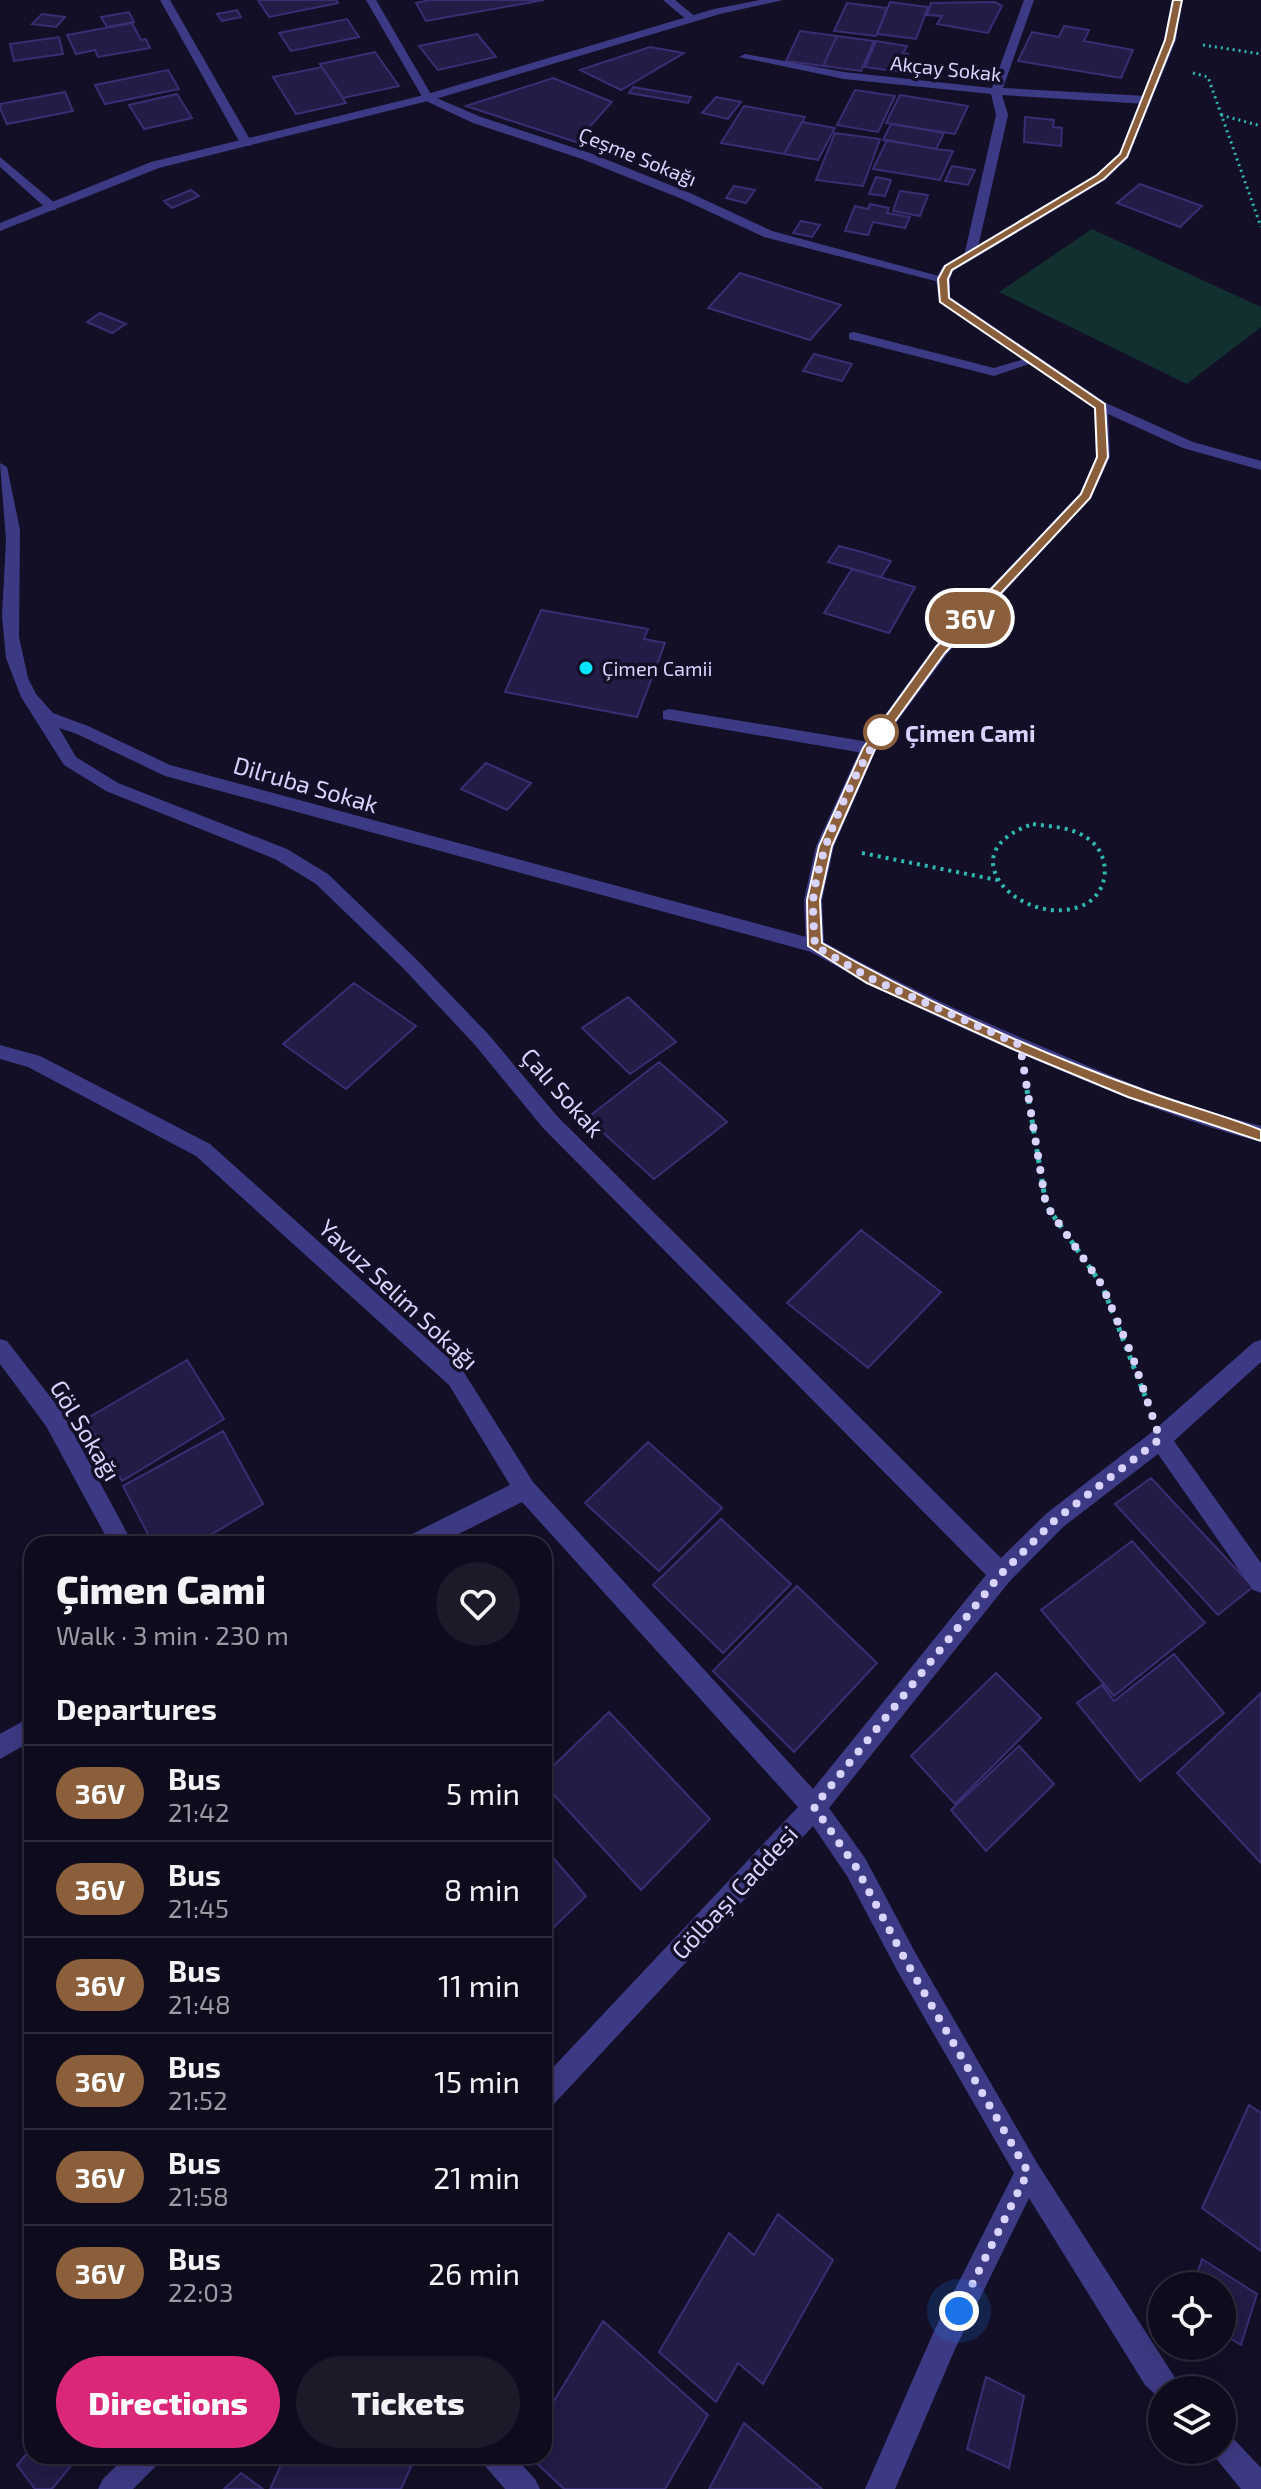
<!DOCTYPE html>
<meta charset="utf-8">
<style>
:root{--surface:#0e0b1c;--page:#1c1929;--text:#f1f3f6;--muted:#9b9ba3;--line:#2e2b3b;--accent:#db2777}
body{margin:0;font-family:"Exo 2",sans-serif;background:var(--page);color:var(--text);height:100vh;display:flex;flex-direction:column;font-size:30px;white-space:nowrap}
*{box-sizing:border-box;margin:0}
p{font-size:26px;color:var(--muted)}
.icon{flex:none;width:44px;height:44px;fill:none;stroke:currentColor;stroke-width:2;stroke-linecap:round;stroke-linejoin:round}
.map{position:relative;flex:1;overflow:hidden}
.drawer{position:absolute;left:24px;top:1536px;width:528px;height:928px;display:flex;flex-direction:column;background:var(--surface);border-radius:24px;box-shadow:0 4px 20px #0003,0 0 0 2px var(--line)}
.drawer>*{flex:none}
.badge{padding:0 16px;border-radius:26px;font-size:28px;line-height:52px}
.controls{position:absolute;left:1148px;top:2272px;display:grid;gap:16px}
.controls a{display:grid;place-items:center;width:88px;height:88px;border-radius:50%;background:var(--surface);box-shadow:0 4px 20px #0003,0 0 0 2px var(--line);font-size:40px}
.you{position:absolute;width:40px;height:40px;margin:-20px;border:6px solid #fff;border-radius:50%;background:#1a73e8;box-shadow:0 0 0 12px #1a73e833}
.map>.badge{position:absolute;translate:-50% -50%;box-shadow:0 0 0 4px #fff}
h2{padding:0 32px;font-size:30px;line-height:72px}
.round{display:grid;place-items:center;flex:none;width:84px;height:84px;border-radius:42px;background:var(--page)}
.headline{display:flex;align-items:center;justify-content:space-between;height:136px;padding:0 32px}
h1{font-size:38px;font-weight:800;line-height:60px}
.primary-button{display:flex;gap:16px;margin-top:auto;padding:16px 32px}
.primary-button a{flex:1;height:92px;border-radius:48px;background:var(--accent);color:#fff;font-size:32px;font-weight:800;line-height:92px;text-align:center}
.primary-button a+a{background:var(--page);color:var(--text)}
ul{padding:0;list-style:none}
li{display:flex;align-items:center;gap:24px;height:96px;padding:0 32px;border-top:2px solid var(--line)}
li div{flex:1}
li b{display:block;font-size:30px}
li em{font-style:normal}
li .badge{min-width:88px;font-weight:700;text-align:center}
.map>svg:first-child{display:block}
.green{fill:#12302f}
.building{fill:#241b47;stroke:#3b2d73;stroke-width:2}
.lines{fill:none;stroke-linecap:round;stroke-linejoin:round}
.path-far2{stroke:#2fb8b0;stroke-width:3;stroke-dasharray:2 4;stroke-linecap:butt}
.path-far1{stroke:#2fb8b0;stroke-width:4;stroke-dasharray:3 5;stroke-linecap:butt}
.path{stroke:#2fb8b0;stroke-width:5;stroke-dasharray:4 6;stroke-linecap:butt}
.service{fill:#3d3a85;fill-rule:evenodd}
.minor{fill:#3d3a85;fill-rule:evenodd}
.tertiary{fill:#3d3a85;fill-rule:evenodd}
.line{fill:#8b5e3c;stroke:#fff;stroke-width:2}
.walk{stroke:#d9d4ff;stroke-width:8;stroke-dasharray:0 14.4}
.poi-dot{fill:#00e5ff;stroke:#130f26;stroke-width:3}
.stop-dot{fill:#fff;stroke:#8b5e3c;stroke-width:4}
.labels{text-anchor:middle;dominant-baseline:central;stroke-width:7;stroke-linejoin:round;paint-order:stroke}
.far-street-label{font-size:20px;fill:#d9d4ff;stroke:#130f26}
.far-poi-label{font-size:20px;fill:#d9d4ff;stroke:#130f26;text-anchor:start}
.stop-label{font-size:24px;font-weight:bold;fill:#d9d4ff;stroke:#130f26;text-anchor:start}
.street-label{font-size:24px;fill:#d9d4ff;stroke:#130f26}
</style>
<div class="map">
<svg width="1261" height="2489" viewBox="0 0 1261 2489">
<rect width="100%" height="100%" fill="#130f26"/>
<path class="green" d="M1092 229 1261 307V327L1187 384 999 292Z"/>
<path class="building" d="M258 0H336L338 3 269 17Z
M430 0H544L426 21 416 3Z
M890 2 928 7 916 39 877 34Z
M995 2 1002 6 988 33 937 24 942 16 927 15 931 3Z
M847 3 887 8 876 36 834 31Z
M237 10 241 17 222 21 217 14Z
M129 12 134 22 107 27 101 17Z
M42 14 65 17 56 27 32 24Z
M347 19 359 37 291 51 279 33Z
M132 23 141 40 146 39 150 48 98 57 95 50 76 54 67 35Z
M1064 26 1089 30 1084 41 1133 50 1121 78 1018 61 1032 32 1059 37Z
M800 31 837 36 823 66 786 61Z
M477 34 496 57 438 70 419 46Z
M837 36 874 41 861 71 823 66Z
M59 37 63 54 14 61 10 44Z
M876 41 907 46 903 53 908 54 900 72 865 67Z
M650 47 684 53 621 90 580 70Z
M375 52 399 86 343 98 320 64Z
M322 67 346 103 296 114 273 77Z
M168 70 179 89 105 104 95 85Z
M553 78 612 102 576 142 466 106Z
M633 87 691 97 688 103 629 93Z
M855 90 895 96 878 132 837 125Z
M65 92 73 111 7 124 0 108V104Z
M177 94 192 118 144 129 129 105Z
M900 95 968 106 955 134 886 123Z
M716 97 741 102 728 119 702 113Z
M744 106 805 117 784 154 721 143Z
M1025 117 1054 120 1053 127 1062 128 1061 146 1024 142Z
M802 122 835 128 818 160 784 154Z
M891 124 944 133 936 149 883 140Z
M835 133 880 139 863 186 816 180Z
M887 140 936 149 953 151 940 180 873 169Z
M952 166 975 170 968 185 945 181Z
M876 177 891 180 885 196 869 194Z
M1140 184 1202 206 1180 227 1117 203Z
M734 186 755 190 746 203 726 198Z
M191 190 199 196 172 208 164 201Z
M900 191 928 195 920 216 893 211Z
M870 204 889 208 887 213 910 217 905 228 873 222 868 235 845 231 855 206 868 209Z
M801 221 820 225 812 237 793 233Z
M740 273 841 305 810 340 708 308Z
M100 313 126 324 112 333 87 322Z
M814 354 852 364 842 381 803 371Z
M839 546 862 552 891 561 881 577 828 562Z
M852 569 915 587 889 633 824 613Z
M541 610 648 629 644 639 665 643 637 717 505 692Z
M486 763 531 783 507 810 461 789Z
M354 983 416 1026 346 1089 283 1044Z
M628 997 676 1042 630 1074 582 1028Z
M659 1062 727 1122 654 1179 587 1118Z
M861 1230 941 1292 868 1368 787 1303Z
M187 1360 224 1419 122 1481 86 1419Z
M223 1431 263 1504 195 1544H153L123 1486Z
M648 1442 722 1508 659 1571 585 1503Z
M1151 1478 1253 1587 1218 1615 1115 1504Z
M721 1519 791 1584 723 1653 653 1585Z
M1132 1541 1205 1623 1114 1696 1041 1610Z
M797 1586 877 1663 794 1752 713 1671Z
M1174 1654 1224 1713 1140 1781 1077 1703 1102 1685 1114 1701Z
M996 1673 1041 1718 955 1804 911 1756Z
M1261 1693V1863L1177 1773Z
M609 1712 710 1819 641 1890 544 1784V1775Z
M1019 1746 1054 1784 986 1851 951 1810Z
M544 1847 586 1896 544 1937Z
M1249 2105 1261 2113V2251L1202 2208Z
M778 2214 833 2260 763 2384 738 2363 716 2402 659 2352 729 2233 754 2255Z
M1202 2259 1257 2294 1241 2345 1222 2333V2286H1193Z
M603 2321 708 2415 665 2489H564L529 2456H544V2417Z
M986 2377 1024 2396 1009 2468 967 2449Z
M744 2423 822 2489H709Z
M32 2448V2456H79L52 2489H35L17 2465Z
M285 2456H393L411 2467 401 2489H270Z
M241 2473 263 2489H224Z"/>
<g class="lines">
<path class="path-far2" d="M1203 45 1261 54
M1193 73 1208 77 1261 227
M1221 115 1261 126"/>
<path class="path-far1" d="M1033 824C1053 827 1075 827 1091 841 1113 859 1108 896 1081 906 1023 929 944 853 1033 824Z
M862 853 997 880"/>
<path class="path" d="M1027 1090 1046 1205 1102 1285 1145 1396"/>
<path class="service" d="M663 0H675L698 19 688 21Z
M854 332 994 368 1031 357 1038 361 994 376 849 339V333Z
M669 709 869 742 877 748 869 754 663 719V711Z"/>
<path class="minor" d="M160 0H170L252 143 250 146 240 143Z
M366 0H376L432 96 481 117 590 153 690 193 772 231 950 279 943 283 764 237 682 199 582 159 473 123 424 100Z
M1024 0H1034L1003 88 1146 96 1152 100 1146 104 1002 95 1008 115 976 256 970 260 964 256 996 115 991 94 844 79 739 57 745 54 844 72 992 88Z
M0 157 56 204V210H48L0 167Z
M0 463 7 467 20 530 19 637 28 678 36 694 53 713 88 726 170 765 821 941 824 946 815 953 165 776 77 734 59 728 76 757 118 783 287 849 328 874 415 958 489 1035 557 1116 1001 1558 1047 1513 1152 1432 1254 1342 1261 1340V1362L1174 1441 1261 1563V1593L1253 1590 1158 1454 1063 1527 1009 1582 829 1808 865 1858 916 1954 1037 2163 1183 2390H1162V2401L1145 2385 1029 2198 955 2349 895 2489H865L935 2329 1014 2173 898 1972 847 1876 813 1826 553 2105 544 2109V2077L798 1807 522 1502 439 1544H405L408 1536 510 1485 449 1385 196 1156 28 1067 0 1059V1045L40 1056 210 1144 463 1371 533 1482 813 1789 986 1575 543 1128 475 1045 403 968 316 884 275 859 106 791 64 765 21 697 6 658 2 616 6 541Z
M0 1339 7 1341 62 1412 133 1544H110L46 1426 0 1364Z
M32 1716V1741L0 1759V1734Z
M1222 2433 1232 2437 1261 2468V2489H1241L1209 2450H1222Z
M126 2456H160L156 2466 133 2489H98L103 2479Z
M481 2456H514L535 2479 540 2489H505L485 2466Z"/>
<path class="tertiary" d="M760 0H783L720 14 432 100 159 168 0 231V223L151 162 424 95 714 9Z
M1172 0H1182L1176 40 1128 158 1105 180 953 271 950 279V297L1106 403 1193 442 1261 461V470L1183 448 1108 414 1110 457 1091 498 947 654 876 750 834 846 822 900 824 942C898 984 976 1019 1055 1052 1122 1081 1190 1108 1261 1126V1142C1184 1122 1111 1092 1038 1061 960 1028 883 993 809 951L806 946 804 900 816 846 861 748 935 646 1080 493 1096 457 1094 408 939 302 936 279 943 266 1097 174 1119 154 1164 40Z"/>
</g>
<path class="line" d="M1173 0H1182L1174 40 1127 157 1104 179 952 270 948 279 949 298 1105 404 1108 457 1090 498 945 653 875 749 832 846 820 900 822 943C918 998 1034 1051 1138 1088 1180 1104 1224 1115 1261 1130V1141L1128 1097 1015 1050 867 983 808 946 807 900 819 846 863 748 936 647 1081 494 1097 457 1095 408 940 302 938 279 945 266 1097 175 1120 154 1165 40Z"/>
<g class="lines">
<path class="walk" d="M881 732 887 723C857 766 817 849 813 902 813 916 814 932 815 946L872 979 1020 1045 1046 1205 1102 1285 1133 1358 1160 1439 1055 1520 1001 1574 814 1807 856 1867 907 1963 1028 2172 959 2311"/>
</g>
<circle class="poi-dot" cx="586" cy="668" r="8"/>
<circle class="stop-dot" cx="881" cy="732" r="16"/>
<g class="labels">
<g class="far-street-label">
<text transform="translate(946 68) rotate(6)">Akçay Sokak</text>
<text transform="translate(638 156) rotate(22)">Çeşme Sokağı</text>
</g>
<g class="far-poi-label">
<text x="602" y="668">Çimen Camii</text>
</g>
<g class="stop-label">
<text x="905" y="732">Çimen Cami</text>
</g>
<g class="street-label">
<text transform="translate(306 784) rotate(16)">Dilruba Sokak</text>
<text transform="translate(563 1092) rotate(48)">Çalı Sokak</text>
<text transform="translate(399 1294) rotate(43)">Yavuz Selim Sokağı</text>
<text transform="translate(86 1430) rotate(59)">Göl Sokağı</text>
<text transform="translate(734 1892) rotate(-47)">Gölbaşı Caddesi</text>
</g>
</g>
</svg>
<div class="controls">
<a><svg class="icon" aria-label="locate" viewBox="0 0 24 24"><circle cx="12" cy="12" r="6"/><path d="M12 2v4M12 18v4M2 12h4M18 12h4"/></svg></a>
<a><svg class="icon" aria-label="layers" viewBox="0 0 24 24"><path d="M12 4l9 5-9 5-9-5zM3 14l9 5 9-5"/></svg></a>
</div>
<div class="you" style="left:959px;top:2311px"></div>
<b class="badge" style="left:970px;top:618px;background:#8b5e3c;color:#fff">36V</b>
<section class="drawer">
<div class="headline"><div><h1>Çimen Cami</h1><p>Walk · 3 min · 230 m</p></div><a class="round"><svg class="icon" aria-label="heart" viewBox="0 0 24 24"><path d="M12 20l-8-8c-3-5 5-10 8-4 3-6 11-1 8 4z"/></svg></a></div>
<h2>Departures</h2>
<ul>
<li><span class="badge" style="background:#8b5e3c;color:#fff">36V</span><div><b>Bus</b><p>21:42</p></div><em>5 min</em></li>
<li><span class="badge" style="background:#8b5e3c;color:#fff">36V</span><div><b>Bus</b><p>21:45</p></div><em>8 min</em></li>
<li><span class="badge" style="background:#8b5e3c;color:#fff">36V</span><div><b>Bus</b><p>21:48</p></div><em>11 min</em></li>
<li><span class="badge" style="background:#8b5e3c;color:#fff">36V</span><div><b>Bus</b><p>21:52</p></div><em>15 min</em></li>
<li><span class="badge" style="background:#8b5e3c;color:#fff">36V</span><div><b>Bus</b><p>21:58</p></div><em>21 min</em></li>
<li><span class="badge" style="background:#8b5e3c;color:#fff">36V</span><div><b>Bus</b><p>22:03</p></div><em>26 min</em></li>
</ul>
<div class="primary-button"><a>Directions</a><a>Tickets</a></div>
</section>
</div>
